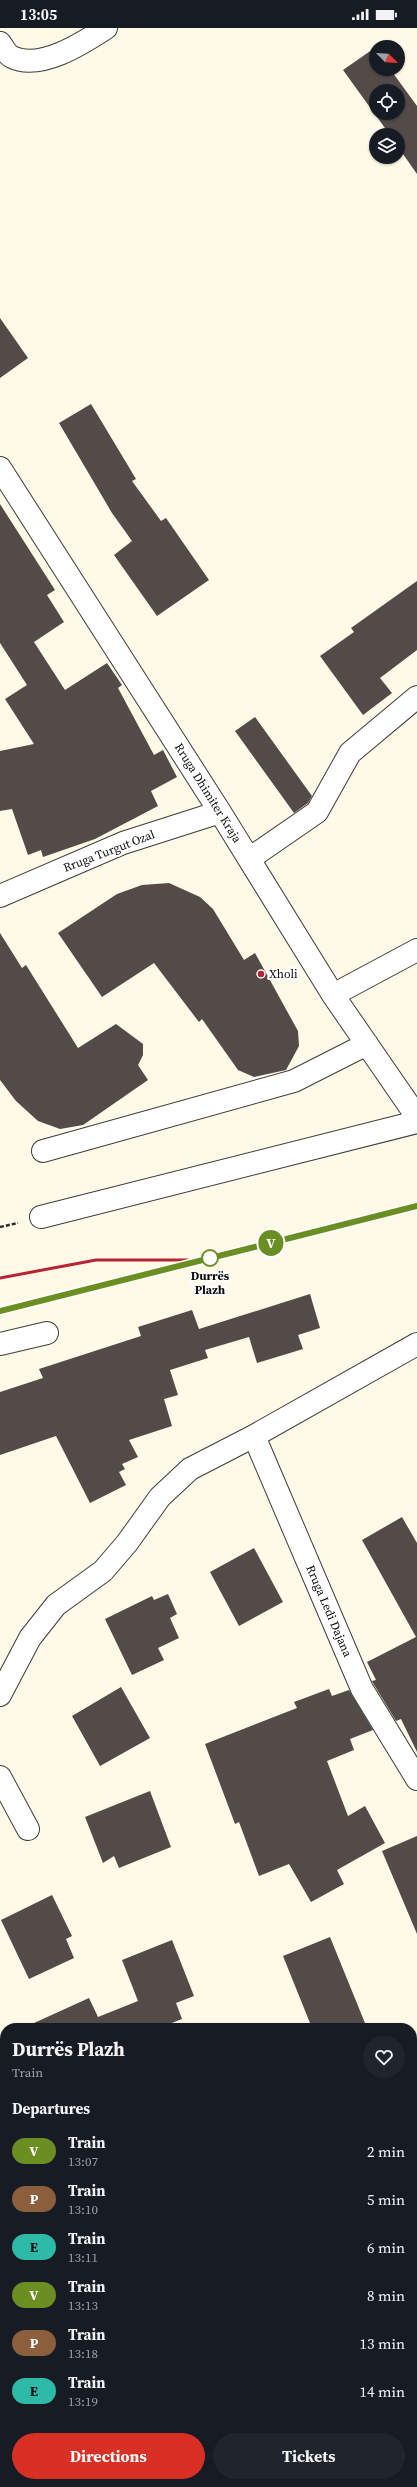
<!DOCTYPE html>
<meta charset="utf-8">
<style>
:root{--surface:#171b24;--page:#20242c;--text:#f1f3f6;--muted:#9ea1a6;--accent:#d93025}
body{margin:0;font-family:"Source Serif 4",serif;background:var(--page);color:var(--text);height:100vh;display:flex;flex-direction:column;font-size:15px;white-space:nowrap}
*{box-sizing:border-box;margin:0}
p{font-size:13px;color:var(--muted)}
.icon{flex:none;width:22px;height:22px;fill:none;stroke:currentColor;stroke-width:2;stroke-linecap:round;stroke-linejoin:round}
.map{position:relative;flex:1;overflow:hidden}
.drawer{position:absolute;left:0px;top:1995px;width:417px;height:464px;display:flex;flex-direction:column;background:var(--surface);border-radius:16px 16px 0 0;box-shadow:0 1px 3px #0004}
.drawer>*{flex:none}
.badge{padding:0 8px;border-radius:13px;font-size:14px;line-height:26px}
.needle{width:26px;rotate:114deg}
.tools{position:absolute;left:369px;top:12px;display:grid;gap:8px}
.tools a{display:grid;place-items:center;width:36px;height:36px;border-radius:50%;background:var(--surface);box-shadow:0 1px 3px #0004;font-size:20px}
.map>.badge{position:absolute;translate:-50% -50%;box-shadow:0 0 0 2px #fff}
h2{padding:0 12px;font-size:15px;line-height:36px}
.round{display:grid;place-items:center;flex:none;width:42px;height:42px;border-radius:21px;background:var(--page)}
.overview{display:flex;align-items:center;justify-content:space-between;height:68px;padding:0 12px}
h1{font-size:19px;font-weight:700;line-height:30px}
.action{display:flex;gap:8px;margin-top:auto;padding:8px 12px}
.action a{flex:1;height:46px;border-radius:24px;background:var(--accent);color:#fff;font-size:16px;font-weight:700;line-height:46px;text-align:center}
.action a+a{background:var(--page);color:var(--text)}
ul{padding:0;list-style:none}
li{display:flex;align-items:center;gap:12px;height:48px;padding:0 12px}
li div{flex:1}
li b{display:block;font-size:15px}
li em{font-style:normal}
li .badge{min-width:44px;font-weight:700;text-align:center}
.status{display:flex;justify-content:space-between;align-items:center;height:28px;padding:0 20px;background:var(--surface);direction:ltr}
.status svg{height:11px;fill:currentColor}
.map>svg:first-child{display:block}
.building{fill:#524b47;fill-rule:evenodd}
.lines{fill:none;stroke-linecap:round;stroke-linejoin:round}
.minor-casing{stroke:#3d3d3d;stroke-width:24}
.path{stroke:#2c2c2c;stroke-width:2.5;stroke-dasharray:4 2;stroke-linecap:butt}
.minor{stroke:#fff;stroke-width:22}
.rail{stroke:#b72534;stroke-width:3}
.line-casing{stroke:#fff;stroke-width:9}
.line{stroke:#6b8e23;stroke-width:6}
.poi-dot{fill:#b72534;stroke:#fff;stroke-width:1.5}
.stop-dot{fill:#fff;stroke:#6b8e23;stroke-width:2}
.labels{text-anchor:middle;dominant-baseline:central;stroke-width:4;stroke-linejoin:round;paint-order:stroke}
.street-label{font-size:12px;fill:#0a0a0a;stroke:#fff}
.poi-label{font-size:12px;fill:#0a0a0a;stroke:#fff;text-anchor:start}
.stop-label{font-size:12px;font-weight:bold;fill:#0a0a0a;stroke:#fff}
</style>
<div class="status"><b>13:05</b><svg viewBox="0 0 49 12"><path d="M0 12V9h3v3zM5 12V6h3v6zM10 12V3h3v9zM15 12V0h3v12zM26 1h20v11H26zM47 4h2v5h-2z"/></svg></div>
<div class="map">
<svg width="417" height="2459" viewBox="0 0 417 2459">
<rect width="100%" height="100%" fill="#fff9e7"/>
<path class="building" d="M376 19V41H390L417 78V146L398 119V107H390L343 42ZM376 63H398V85H376Z
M0 290 28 330 0 350Z
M91 376 136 451 132 453 161 493 166 490 209 552 157 588 114 527 132 513 112 485 59 395Z
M0 476 55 562 47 567 64 594 34 614 65 662 107 635 122 657 118 660 154 727 163 722 177 749 151 763 158 778 95 811 43 829 41 822 28 827 12 781 0 783V723L34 716 5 671 27 657 0 615Z
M417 553V622L380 650 392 665 363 687 320 628 354 604 351 600Z
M255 689 312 768 308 775 294 785 235 703Z
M169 855 200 869 213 881 244 932 255 925 298 1003 299 1018 286 1042 254 1049 238 1042 202 991 199 994 154 935 102 969 58 905 117 866 142 857Z
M0 905 22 940 26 937 78 1020 116 996 143 1016V1027L138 1037 148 1052 83 1097 60 1101 38 1093 16 1073 0 1052Z
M310 1266 320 1300 298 1307 303 1321 257 1335 249 1309 205 1322 208 1330 170 1342 178 1367 164 1371 172 1398 129 1412 138 1429 122 1436 125 1441 119 1444 126 1457 90 1475 56 1408 0 1427V1364L43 1350 39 1341 141 1308 138 1299 192 1282 199 1301Z
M402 1489 417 1515V1724L401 1691 396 1693 373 1655 372 1653 376 1652 367 1634 416 1609 362 1512Z
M254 1520 283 1574 239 1598 210 1544Z
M168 1566 177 1586 170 1590 179 1610 158 1620 164 1632 132 1647 105 1591 152 1568 154 1572Z
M121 1659 150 1710 100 1738 72 1688Z
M329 1661 332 1668 349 1662 373 1702 350 1711 354 1722 327 1733 348 1788 365 1778 385 1815 337 1842 344 1856 311 1874 289 1836 259 1848 239 1794 235 1796 205 1716 297 1680 294 1674Z
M150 1763 171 1819 119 1840 114 1828 103 1835 85 1789Z
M417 1808V1906L382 1823Z
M52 1867 72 1908 66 1911 74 1930 29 1951 1 1892Z
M330 1909 367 2000H312L283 1928Z
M172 1912 194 1968 176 1975 182 1991 159 2000H23L89 1970 98 1989 138 1973 122 1932Z"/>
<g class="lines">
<defs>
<path id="minor" d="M0 15C3 19 7 27 12 29 40 43 83 15 106 0
M0 440 220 784 333 967 417 1089
M249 831 317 784 350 725 417 669
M0 868 123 815 220 784
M333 967 417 922
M43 1123 294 1053 367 1016
M41 1189 417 1094
M0 1316 47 1305
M254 1408 362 1661 417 1751
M0 1667 30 1610 56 1577 103 1543 127 1515 160 1469 190 1441 254 1408 417 1316
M0 1749 28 1801
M0 2209 5 2219
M412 2248 417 2244
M252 2454 254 2459
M109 2459 117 2454"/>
</defs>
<use href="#minor" class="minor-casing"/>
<path class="path" d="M0 1199 18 1195"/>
<use href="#minor" class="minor"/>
<path class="rail" d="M0 1250 96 1232H188
M0 1283 417 1178"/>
</g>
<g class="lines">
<defs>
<path id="line" d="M0 1283 417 1178"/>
</defs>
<use href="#line" class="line-casing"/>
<use href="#line" class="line"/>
</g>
<circle class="poi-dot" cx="261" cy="946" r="4"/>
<circle class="stop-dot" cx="210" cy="1230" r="8"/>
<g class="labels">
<g class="street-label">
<text transform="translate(208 765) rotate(58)">Rruga Dhimiter Kraja</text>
<text transform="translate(109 823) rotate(-21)">Rruga Turgut Ozal</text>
<text transform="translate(329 1583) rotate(67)">Rruga Ledi Dajana</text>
</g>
<g class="poi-label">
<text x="269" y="946">Xholi</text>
</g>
<g class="stop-label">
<text x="210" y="1248">Durrës<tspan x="210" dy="14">Plazh</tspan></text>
</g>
</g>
</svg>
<div class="tools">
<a><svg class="needle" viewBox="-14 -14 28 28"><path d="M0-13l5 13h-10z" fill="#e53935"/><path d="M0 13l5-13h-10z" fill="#9ea1a6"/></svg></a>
<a><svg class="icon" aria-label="locate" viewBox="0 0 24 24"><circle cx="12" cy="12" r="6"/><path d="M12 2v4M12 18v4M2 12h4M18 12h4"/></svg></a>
<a><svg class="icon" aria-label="layers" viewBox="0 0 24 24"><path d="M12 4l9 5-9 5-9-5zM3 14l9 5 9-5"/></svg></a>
</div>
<b class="badge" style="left:271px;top:1215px;background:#6b8e23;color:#fff">V</b>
<section class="drawer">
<div class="overview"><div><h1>Durrës Plazh</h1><p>Train</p></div><a class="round"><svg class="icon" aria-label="heart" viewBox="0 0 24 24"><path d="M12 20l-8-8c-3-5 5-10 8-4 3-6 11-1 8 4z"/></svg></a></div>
<h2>Departures</h2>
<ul>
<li><span class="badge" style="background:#6b8e23;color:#fff">V</span><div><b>Train</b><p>13:07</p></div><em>2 min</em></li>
<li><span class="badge" style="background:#8b5e3c;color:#fff">P</span><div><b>Train</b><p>13:10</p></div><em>5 min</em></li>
<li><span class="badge" style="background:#2dbaa7;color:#111">E</span><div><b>Train</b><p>13:11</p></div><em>6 min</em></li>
<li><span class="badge" style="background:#6b8e23;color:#fff">V</span><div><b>Train</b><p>13:13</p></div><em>8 min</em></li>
<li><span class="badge" style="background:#8b5e3c;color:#fff">P</span><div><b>Train</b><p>13:18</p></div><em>13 min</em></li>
<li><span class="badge" style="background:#2dbaa7;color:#111">E</span><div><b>Train</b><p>13:19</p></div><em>14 min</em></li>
</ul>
<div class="action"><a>Directions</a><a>Tickets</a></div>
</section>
</div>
